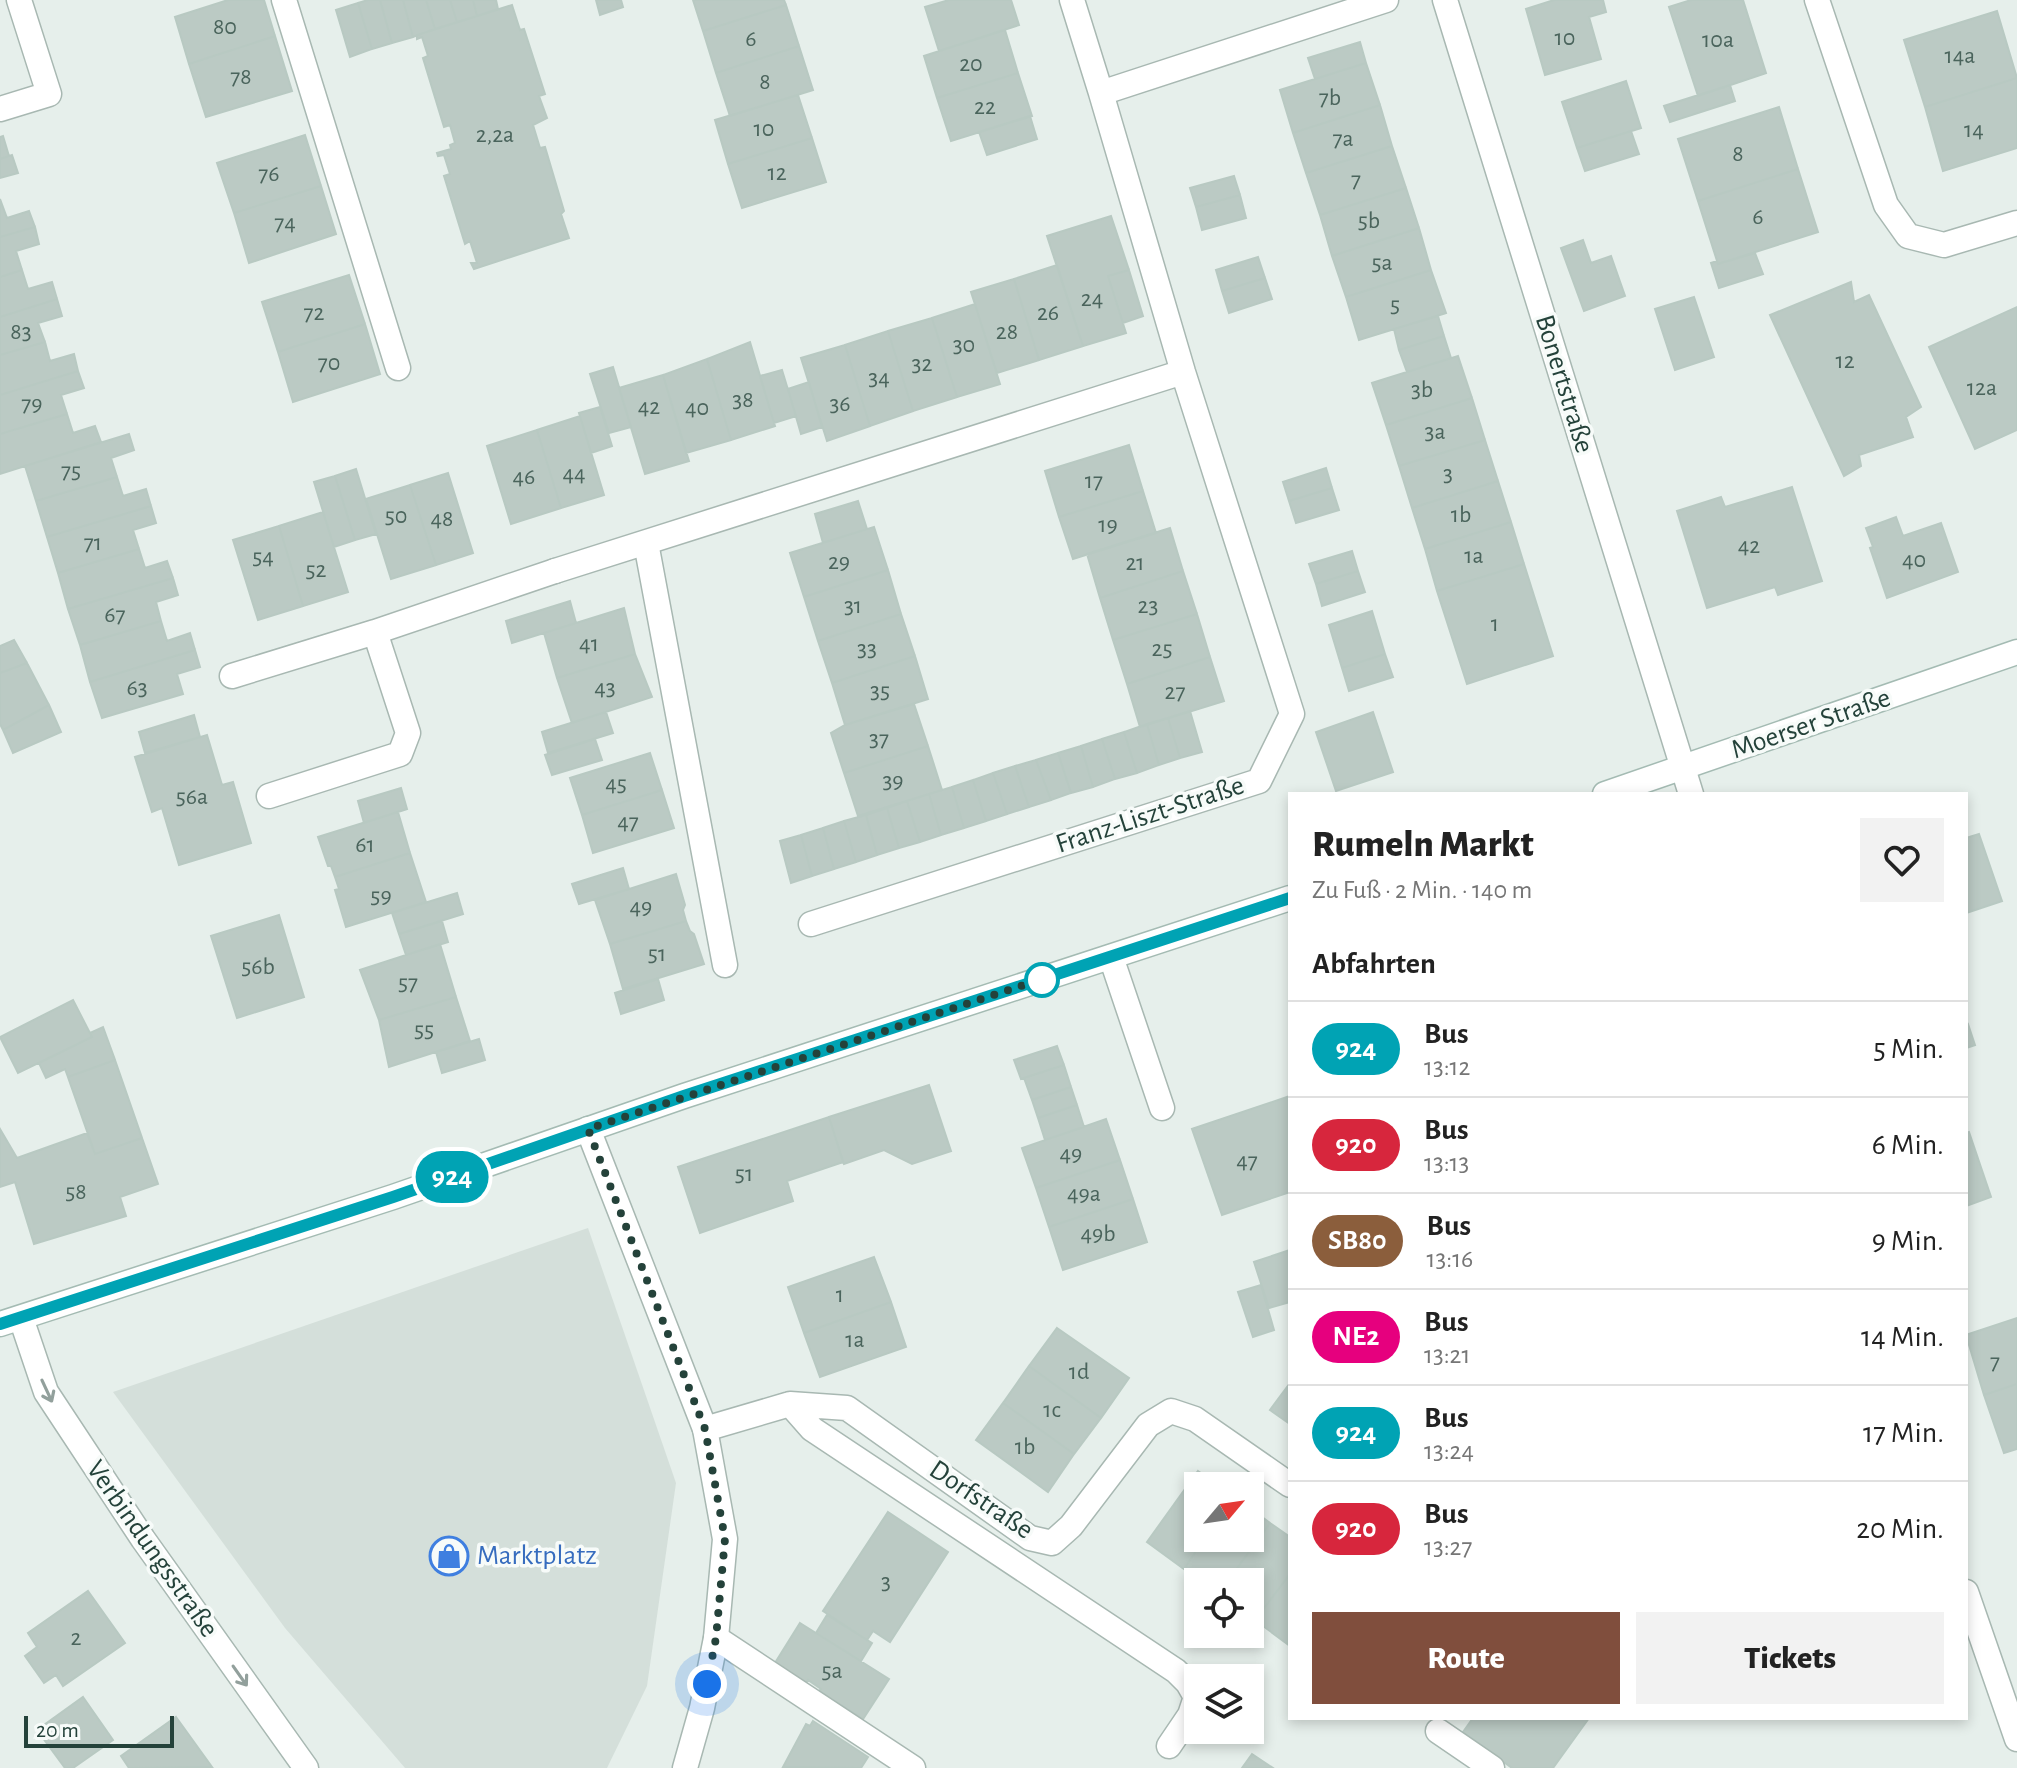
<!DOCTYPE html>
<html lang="de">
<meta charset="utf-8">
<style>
:root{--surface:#fff;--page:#f2f2f2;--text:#222;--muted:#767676;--line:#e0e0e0;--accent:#804e3d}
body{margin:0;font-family:"Alegreya Sans",sans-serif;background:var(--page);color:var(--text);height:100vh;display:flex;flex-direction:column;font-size:30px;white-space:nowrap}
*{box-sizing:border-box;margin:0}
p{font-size:26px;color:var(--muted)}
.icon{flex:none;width:44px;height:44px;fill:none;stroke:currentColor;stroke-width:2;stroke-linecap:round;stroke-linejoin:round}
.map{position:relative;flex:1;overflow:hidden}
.panel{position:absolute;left:1288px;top:792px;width:680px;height:928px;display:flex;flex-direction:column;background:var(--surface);border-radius:0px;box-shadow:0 4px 12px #0003}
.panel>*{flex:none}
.badge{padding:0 16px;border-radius:26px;font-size:28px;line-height:52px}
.needle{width:52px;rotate:61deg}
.fabs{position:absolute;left:1184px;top:1472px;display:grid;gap:16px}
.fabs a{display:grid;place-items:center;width:80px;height:80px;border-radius:0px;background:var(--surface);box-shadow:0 4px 12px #0003;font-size:40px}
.scale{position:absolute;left:24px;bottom:20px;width:150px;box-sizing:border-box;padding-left:8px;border:4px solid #24423a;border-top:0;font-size:22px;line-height:28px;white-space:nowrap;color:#24423a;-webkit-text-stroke:6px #f7fbf9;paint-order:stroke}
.you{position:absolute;width:40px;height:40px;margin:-20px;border:6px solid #fff;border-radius:50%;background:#1a73e8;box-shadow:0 0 0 12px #1a73e833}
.map>.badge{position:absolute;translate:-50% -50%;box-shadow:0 0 0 4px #fff}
h2{padding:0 24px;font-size:30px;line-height:72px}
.round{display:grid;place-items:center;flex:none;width:84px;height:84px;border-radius:0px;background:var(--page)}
.head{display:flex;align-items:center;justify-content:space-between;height:136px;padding:0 24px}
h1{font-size:38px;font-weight:800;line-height:60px}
.primary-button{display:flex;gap:16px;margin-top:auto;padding:16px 24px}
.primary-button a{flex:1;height:92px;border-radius:0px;background:var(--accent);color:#fff;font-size:32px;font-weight:800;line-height:92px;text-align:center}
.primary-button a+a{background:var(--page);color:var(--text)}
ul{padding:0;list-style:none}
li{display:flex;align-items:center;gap:24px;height:96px;padding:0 24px;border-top:2px solid var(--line)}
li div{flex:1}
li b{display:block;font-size:30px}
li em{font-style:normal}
li .badge{min-width:88px;font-weight:700;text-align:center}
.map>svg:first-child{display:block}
.built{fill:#d4dfda}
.building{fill:#bbcac4;stroke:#b8c9c2;stroke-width:2}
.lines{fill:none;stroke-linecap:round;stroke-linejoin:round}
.lane-casing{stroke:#a8b8b2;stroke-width:27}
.street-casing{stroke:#a8b8b2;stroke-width:27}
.secondary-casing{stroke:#a4bbb3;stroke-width:27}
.lane{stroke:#fff;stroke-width:24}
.street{stroke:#fff;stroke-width:24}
.secondary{stroke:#fff;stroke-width:24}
.oneway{stroke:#92a09c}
.line-casing{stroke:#fff;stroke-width:18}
.line{stroke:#00a3b4;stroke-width:12}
.walk{stroke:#24423a;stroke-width:8;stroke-dasharray:0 14.4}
.stop-dot{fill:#fff;stroke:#00a3b4;stroke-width:4}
.labels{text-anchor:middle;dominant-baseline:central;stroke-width:7;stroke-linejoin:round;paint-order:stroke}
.number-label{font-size:24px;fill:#4a645c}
.street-label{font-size:28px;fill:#24423a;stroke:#f7fbf9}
.shop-label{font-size:28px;fill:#366cbe;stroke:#f7fbf9;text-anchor:start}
</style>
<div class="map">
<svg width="2017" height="1768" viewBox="0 0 2017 1768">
<rect width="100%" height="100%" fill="#e6efeb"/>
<path class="built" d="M588 1228 676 1483 647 1686 607 1768H405L285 1628 113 1392Z"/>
<path class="building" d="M228 0H264L275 36 189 64 175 17Z
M368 0H380L392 43 372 49 358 3Z
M380 0H403L413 37 392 43Z
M403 0H426L435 29 413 37Z
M426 0H450L457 22 435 29Z
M450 0H473L477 16 457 22Z
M473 0H496L498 9 477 16Z
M596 0H621L623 7 600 15Z
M693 0H784L786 5 703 31Z
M949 0H1011L1019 25 939 51 925 7Z
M1554 0H1603L1606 12 1589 17 1601 59 1545 75 1526 9Z
M1691 0H1743L1766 73 1698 96 1669 7Z
M358 3 372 49 350 57 336 10Z
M512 5 520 30 524 29 545 94 539 96 547 118 533 125 540 148 545 147 564 211 561 214 569 238 474 269 471 263H477L470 241 465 244 444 176 450 174 444 155 438 156 437 153 451 149 450 145 455 143 450 125 444 127 423 58 428 56 422 37 417 39V35Z
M786 5 799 46 716 73 703 31Z
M1997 11 2017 78 1925 107 1904 40Z
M1005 30 1018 73 937 98 924 56Z
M275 36 292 91 206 117 189 64Z
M1360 42 1366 63 1315 79 1308 58Z
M799 46 813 90 730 116 716 73Z
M1366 63 1380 105 1293 133 1280 90Z
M1018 73 1032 116 951 141 937 98Z
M2017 78V148L1943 171 1925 107Z
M1626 81 1641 128 1577 148 1562 102Z
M1730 85 1735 101 1670 122 1664 106Z
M798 95 812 138 728 164 715 120Z
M1380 105 1392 146 1306 173 1293 133Z
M1779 107 1798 169 1698 201 1678 139Z
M1030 116 1037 139 987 155 979 132Z
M1631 131 1639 154 1585 171 1577 148Z
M305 135 321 186 234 213 217 163Z
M3 136 9 156 0 159V137Z
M812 138 826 182 742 208 728 164Z
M1392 146 1406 188 1320 215 1306 173Z
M12 155 18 173 0 178V159Z
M1798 169 1818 232 1718 264 1698 201Z
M1234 176 1240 195 1196 207 1190 188Z
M321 186 336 234 249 263 234 213Z
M1406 188 1419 228 1332 256 1320 215Z
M1240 195 1246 218 1202 230 1196 207Z
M0 199 7 218 29 211 35 227 0 237Z
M1111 216 1129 270 1108 276 1126 333 1083 346 1047 236Z
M35 227 39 244 16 251 22 270 0 277V237Z
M1419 228 1431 270 1346 297 1332 256Z
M1583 240 1591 263 1611 256 1625 296 1584 311 1561 248Z
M1755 253 1763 274 1719 288 1711 263 1717 261 1718 264Z
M1258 257 1265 278 1222 291 1216 270Z
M1057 265 1083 346 1039 360 1014 279Z
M22 270 28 289 52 282 57 299 0 317V277Z
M1129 270 1143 316 1123 323 1108 276Z
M1431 270 1446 313 1359 340 1346 297Z
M349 275 365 324 278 352 262 302Z
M1265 278 1272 299 1229 313 1222 291Z
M1014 279 1039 360 997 373 971 292Z
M1851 282 1854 302 1869 295 1921 407 1906 417 1913 437 1859 455 1861 466 1844 476 1770 315Z
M1694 297 1714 357 1675 370 1655 309Z
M57 299 62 316 38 323 45 342 0 355V317Z
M975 304 1000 384 957 397 932 318Z
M2017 307V430L1975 449 1929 347Z
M1438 316 1444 336 1399 350 1394 329Z
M932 318 957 397 913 411 888 331Z
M365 324 380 374 293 402 278 352Z
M888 331 913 411 870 426 845 345Z
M1444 336 1451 358 1407 372 1399 350Z
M45 342 50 361 74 354 78 371 0 395V355Z
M750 342 775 426 731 440 707 359Z
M845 345 870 426 827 441 801 358Z
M1458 356 1472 398 1386 425 1372 383Z
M707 359 731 440 686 453 663 375Z
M613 367 631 427 609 433 590 374Z
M782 370 796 416 774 423 760 376Z
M78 371 84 388 61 395 67 414 0 434V395Z
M663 375 689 461 645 474 619 388Z
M809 382 822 427 801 434 788 389Z
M1472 398 1485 440 1399 466 1386 425Z
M600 407 612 446 591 453 579 413Z
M67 414 73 433 95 426 101 442 0 474V434Z
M580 416 604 495 561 508 537 430Z
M537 430 561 508 511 524 487 446Z
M129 434 134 450 111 458 117 477 36 501 25 466Z
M1485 440 1498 481 1412 508 1399 466Z
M1129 445 1143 491 1059 517 1045 471Z
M1326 468 1332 488 1289 501 1283 482Z
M356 469 376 534 355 540 335 476Z
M448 473 473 553 436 565 410 485Z
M335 476 355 540 334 547 314 482Z
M117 477 123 496 146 489 151 506 47 537 36 501Z
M1498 481 1511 522 1425 549 1412 508Z
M410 485 436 565 391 579 366 499Z
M1792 487 1822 581 1778 595 1775 587 1707 608 1677 511 1721 497 1725 507Z
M1332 488 1339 510 1296 523 1289 501Z
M1143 491 1156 533 1073 559 1059 517Z
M858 501 867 529 823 543 815 514Z
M151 506 156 523 133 530 139 549 58 573 47 537Z
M323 512 348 592 303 606 279 526Z
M1896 517 1903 536 1941 523 1958 572 1887 598 1870 548 1873 547 1866 528Z
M1511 522 1524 564 1437 591 1425 549Z
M279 526 303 606 258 620 233 540Z
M874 527 888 570 804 597 790 553Z
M1170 528 1183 571 1100 598 1087 554Z
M139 549 145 568 167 561 173 578 68 609 58 573Z
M1352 551 1358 571 1316 584 1309 564Z
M1524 564 1553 656 1467 684 1437 591Z
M888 570 901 614 818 641 804 597Z
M1183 571 1197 614 1113 640 1100 598Z
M1358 571 1365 592 1322 606 1316 584Z
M173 578 178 595 156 602 161 621 80 645 68 609Z
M570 601 576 623 512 643 506 621Z
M624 608 635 654 557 678 544 633Z
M1372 611 1385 654 1342 668 1329 625Z
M901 614 915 656 832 683 818 641Z
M1197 614 1210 657 1127 684 1113 640Z
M161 621 167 641 190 633 195 650 90 682 80 645Z
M14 640 27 663 0 673V646Z
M195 650 200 667 177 674 183 694 102 718 90 682Z
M635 654 652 697 572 723 557 678Z
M1385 654 1393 677 1349 691 1342 668Z
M915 656 928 699 845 725 832 683Z
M1210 657 1224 701 1140 727 1127 684Z
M27 663 49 705 3 730 0 724V673Z
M914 704 928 746 844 773 831 733 845 725Z
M49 705 61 732 13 753 3 730Z
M1190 711 1202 752 1180 758 1168 718Z
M606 712 613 733 548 753 542 732Z
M1373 712 1393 772 1336 791 1316 732Z
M194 715 200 737 145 753 139 732Z
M1168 718 1180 758 1159 765 1147 724Z
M1147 724 1159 765 1137 773 1124 732Z
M1124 732 1137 773 1115 779 1102 739Z
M207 735 222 785 233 782 251 843 179 865 162 808 152 812 135 757Z
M595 739 602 760 552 775 545 755Z
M1102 739 1115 779 1093 787 1081 746Z
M928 746 942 790 858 816 844 773Z
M1081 746 1093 787 1071 793 1058 753Z
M650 753 662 790 582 815 570 778Z
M1058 753 1071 793 1051 800 1036 760Z
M1036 760 1051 800 1029 807 1015 766Z
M1015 766 1029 807 1007 814 993 773Z
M993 773 1007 814 986 821 973 780Z
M973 780 986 821 964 828 952 787Z
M952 787 964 828 941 835 929 794Z
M401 788 407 809 364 823 358 801Z
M662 790 674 828 593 853 582 815Z
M929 794 941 835 920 842 907 801Z
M907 801 920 842 899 848 887 808Z
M887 808 899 848 877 855 866 815Z
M398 812 410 853 335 877 331 866H328L318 837Z
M866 815 877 855 856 862 844 821Z
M844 821 856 862 834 869 823 828Z
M823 828 834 869 812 876 801 835Z
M1979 834 2002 901 1966 913V838Z
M801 835 812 876 791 883 780 841Z
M410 853 426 902 346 927 335 890 339 889 335 877Z
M623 868 629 889 579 904 572 884Z
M676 874 685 905 683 910 686 921 610 944 595 900Z
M457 893 463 914 399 934 392 913Z
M279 915 304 997 237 1018 211 936Z
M442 921 448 942 406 955 399 934Z
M686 921 690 931 694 934 704 964 623 989 610 944Z
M440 944 456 997 379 1020 360 970Z
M658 979 664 1000 621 1014 615 993Z
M456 997 470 1041 389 1067 379 1020Z
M73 1000 92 1037 18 1073 0 1037Z
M1968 1024 1975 1045 1966 1048V1025Z
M103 1027 115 1060 68 1077 65 1069 46 1078 39 1063 92 1037 90 1033Z
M479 1039 485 1060 442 1073 436 1052Z
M1057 1046 1064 1065 1021 1079 1014 1060Z
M115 1060 142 1138 95 1154 68 1077Z
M1064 1065 1071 1087 1032 1100 1024 1078Z
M929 1085 951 1151 912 1164 884 1150 844 1164 829 1117Z
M1071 1087 1077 1105 1038 1118 1032 1100Z
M1290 1096V1192L1222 1215 1192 1129Z
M1077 1105 1084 1127 1045 1140 1038 1118Z
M829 1117 843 1162 787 1181 793 1201 700 1233 678 1167Z
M1106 1119 1120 1160 1036 1188 1022 1148Z
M0 1129 17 1158 87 1133 95 1154 142 1138 158 1184 120 1197 126 1216 34 1244 15 1182 0 1187Z
M1969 1132 1991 1197 1966 1206V1133Z
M1120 1160 1133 1199 1049 1227 1036 1188Z
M1133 1199 1147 1242 1063 1270 1049 1227Z
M1290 1250V1302L1269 1308 1254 1262Z
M874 1257 891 1302 804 1333 788 1287Z
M1261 1285 1274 1330 1253 1337 1238 1292Z
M891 1302 906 1347 820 1377 804 1333Z
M2017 1318V1384L1984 1395 1966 1335Z
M1057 1328 1129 1378 1101 1418 1029 1366Z
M1029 1366 1101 1418 1074 1454 1003 1403Z
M1290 1383V1424L1270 1410Z
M2017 1384V1449L2004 1453 1984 1395Z
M1003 1403 1074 1454 1048 1492 976 1440Z
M1198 1471 1219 1486H1198V1538H1205L1184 1569 1147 1542Z
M1250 1508 1270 1523 1227 1582H1202L1184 1569 1205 1538H1250Z
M888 1512 948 1552 890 1642 873 1631 867 1640 823 1611Z
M1270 1523 1290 1537V1574L1255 1620 1250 1617V1582H1227Z
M1290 1574V1646L1255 1620Z
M88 1591 125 1643 63 1686 56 1675 44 1683 25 1656 37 1647 28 1633Z
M827 1615 872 1643 861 1661 816 1633Z
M800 1623 889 1679 863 1719 819 1691 821 1689 808 1680 806 1683 775 1663Z
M83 1697 113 1740 73 1768H65L37 1730Z
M176 1717 212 1767 129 1768 121 1756Z
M1473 1718H1589L1553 1768H1512L1463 1732Z
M813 1721 868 1757 861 1768 783 1767 806 1724 810 1726Z
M1252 1754 1273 1768H1242Z"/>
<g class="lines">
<defs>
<path id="lane" d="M284 0 398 368
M646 543 725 965
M232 676 375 632
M269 796 400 754 408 733 375 632 555 571
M1111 957 1162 1108
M790 1404 812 1429 1176 1671 1188 1683 1196 1697 1190 1715 1169 1746
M705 1429 790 1404 847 1408 1030 1538 1052 1543 1071 1526 1148 1425 1171 1411 1195 1419 1290 1485
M716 1638 913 1768
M1438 1731 1492 1768"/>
<path id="street" d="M1072 0 1101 93 1386 0
M1445 0 1691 794
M1817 0 1886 205 1908 236 1944 245 2017 223
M0 109 49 94 19 0
M555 571 1183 372
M811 924 1259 781 1292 714 1183 372 1101 93
M588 1129 705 1429 725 1539 716 1638 702 1708 685 1768
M21 1318 46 1392 143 1539 306 1768
M1966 1592 2017 1739"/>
<path id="secondary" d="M1605 794 2017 652
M0 1324 393 1197 684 1096 1290 898"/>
</defs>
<use href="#lane" class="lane-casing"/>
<use href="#street" class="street-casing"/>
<use href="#secondary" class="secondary-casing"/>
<use href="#lane" class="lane"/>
<use href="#street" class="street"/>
<use href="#secondary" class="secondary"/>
</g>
<defs><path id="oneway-shaft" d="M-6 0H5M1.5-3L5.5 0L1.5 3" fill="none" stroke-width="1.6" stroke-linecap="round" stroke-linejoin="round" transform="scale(2)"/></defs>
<g class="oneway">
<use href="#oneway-shaft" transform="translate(47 1391) rotate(65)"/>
<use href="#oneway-shaft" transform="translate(240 1676) rotate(55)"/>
</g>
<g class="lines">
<defs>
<path id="line" d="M0 1324 393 1197 684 1096 1290 898"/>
</defs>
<use href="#line" class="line-casing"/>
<use href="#line" class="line"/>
<path class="walk" d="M707 1684 716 1638 725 1539 705 1429 588 1129 1054 975 1042 980"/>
</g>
<defs>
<symbol id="shop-ring" viewBox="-11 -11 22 22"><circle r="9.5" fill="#f7fbf9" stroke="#3f7fe0" stroke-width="1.5"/><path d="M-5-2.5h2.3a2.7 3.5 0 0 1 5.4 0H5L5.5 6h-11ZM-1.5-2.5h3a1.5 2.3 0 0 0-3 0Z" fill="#3f7fe0"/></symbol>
</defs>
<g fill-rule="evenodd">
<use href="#shop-ring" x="427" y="1534" width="44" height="44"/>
</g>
<circle class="stop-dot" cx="1042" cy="980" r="16"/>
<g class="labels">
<g class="number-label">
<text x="225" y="27">80</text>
<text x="1565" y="38">10</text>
<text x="751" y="39">6</text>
<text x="1718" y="40">10a</text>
<text x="1960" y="56">14a</text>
<text x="971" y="64">20</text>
<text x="241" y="77">78</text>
<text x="765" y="82">8</text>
<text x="1330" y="98">7b</text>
<text x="985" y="107">22</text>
<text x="764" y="129">10</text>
<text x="1974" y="130">14</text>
<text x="495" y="135">2,2a</text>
<text x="1343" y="139">7a</text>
<text x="1738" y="154">8</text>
<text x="777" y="173">12</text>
<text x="269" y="174">76</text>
<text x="1356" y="180">7</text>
<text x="1758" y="217">6</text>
<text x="1369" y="221">5b</text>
<text x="285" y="223">74</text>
<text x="1382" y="263">5a</text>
<text x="1092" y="299">24</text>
<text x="1395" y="305">5</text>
<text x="314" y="313">72</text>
<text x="1048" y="313">26</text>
<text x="21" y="332">83</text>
<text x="1007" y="332">28</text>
<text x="964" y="345">30</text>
<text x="1845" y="361">12</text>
<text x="329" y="363">70</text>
<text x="922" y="364">32</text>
<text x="879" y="378">34</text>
<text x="1982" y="388">12a</text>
<text x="1422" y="390">3b</text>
<text x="743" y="400">38</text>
<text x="32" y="404">79</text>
<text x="840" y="404">36</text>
<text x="649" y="407">42</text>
<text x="697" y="408">40</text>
<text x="1435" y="432">3a</text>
<text x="71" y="471">75</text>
<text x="574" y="474">44</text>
<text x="1448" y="474">3</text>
<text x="524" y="477">46</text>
<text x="1094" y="481">17</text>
<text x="1461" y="515">1b</text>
<text x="396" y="516">50</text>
<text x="442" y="519">48</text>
<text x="1108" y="525">19</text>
<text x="93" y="543">71</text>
<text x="1749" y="546">42</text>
<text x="1474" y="556">1a</text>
<text x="263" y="557">54</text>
<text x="1914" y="560">40</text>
<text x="839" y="562">29</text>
<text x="1135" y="563">21</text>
<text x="316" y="570">52</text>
<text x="853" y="606">31</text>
<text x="1148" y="606">23</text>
<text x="115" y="615">67</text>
<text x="1495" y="624">1</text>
<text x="589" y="644">41</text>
<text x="867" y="649">33</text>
<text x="1162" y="649">25</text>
<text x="137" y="688">63</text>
<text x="605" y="688">43</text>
<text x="880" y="691">35</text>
<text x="1175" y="692">27</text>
<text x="879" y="739">37</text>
<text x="893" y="781">39</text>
<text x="616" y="784">45</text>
<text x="192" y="797">56a</text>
<text x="628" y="822">47</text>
<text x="365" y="845">61</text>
<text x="381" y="896">59</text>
<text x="641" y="907">49</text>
<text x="657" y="954">51</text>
<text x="258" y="967">56b</text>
<text x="408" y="983">57</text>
<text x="424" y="1030">55</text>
<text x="1071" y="1154">49</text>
<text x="1247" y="1161">47</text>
<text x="744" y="1174">51</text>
<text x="76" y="1192">58</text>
<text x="1084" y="1194">49a</text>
<text x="1098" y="1234">49b</text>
<text x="840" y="1295">1</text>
<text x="855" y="1340">1a</text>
<text x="1995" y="1362">7</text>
<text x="1079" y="1372">1d</text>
<text x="1052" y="1410">1c</text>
<text x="1025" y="1447">1b</text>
<text x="886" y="1582">3</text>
<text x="76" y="1638">2</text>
<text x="832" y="1671">5a</text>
</g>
<g class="street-label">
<text transform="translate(1564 384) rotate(73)">Bonertstraße</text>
<text transform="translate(1811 724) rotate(-19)">Moerser Straße</text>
<text transform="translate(1150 815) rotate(-18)">Franz-Liszt-Straße</text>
<text transform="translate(981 1500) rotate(34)">Dorfstraße</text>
<text transform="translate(152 1549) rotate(55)">Verbindungsstraße</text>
</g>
<g class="shop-label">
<text x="477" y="1556">Marktplatz</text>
</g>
</g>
</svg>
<div class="fabs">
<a><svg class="needle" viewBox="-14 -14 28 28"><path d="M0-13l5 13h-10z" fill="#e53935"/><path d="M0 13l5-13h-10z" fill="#767676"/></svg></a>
<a><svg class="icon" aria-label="locate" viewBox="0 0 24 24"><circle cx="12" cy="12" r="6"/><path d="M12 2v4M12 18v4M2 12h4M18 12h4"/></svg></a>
<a><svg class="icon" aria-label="layers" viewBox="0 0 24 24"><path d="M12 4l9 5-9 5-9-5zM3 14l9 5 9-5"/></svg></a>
</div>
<div class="scale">20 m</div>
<div class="you" style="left:707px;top:1684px"></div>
<b class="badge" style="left:452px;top:1177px;background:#00a3b4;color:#fff">924</b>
<section class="panel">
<div class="head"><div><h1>Rumeln Markt</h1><p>Zu Fuß · 2 Min. · 140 m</p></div><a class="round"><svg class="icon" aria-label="heart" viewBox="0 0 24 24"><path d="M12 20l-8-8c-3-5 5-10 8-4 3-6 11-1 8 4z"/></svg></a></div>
<h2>Abfahrten</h2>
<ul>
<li><span class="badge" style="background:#00a3b4;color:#fff">924</span><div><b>Bus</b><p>13:12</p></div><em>5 Min.</em></li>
<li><span class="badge" style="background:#d7263d;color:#fff">920</span><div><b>Bus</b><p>13:13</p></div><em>6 Min.</em></li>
<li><span class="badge" style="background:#8b5e3c;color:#fff">SB80</span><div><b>Bus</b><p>13:16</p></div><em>9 Min.</em></li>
<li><span class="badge" style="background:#e6007e;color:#fff">NE2</span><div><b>Bus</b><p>13:21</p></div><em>14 Min.</em></li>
<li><span class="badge" style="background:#00a3b4;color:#fff">924</span><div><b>Bus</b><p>13:24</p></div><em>17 Min.</em></li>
<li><span class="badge" style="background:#d7263d;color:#fff">920</span><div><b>Bus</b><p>13:27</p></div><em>20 Min.</em></li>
</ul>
<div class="primary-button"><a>Route</a><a>Tickets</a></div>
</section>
</div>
